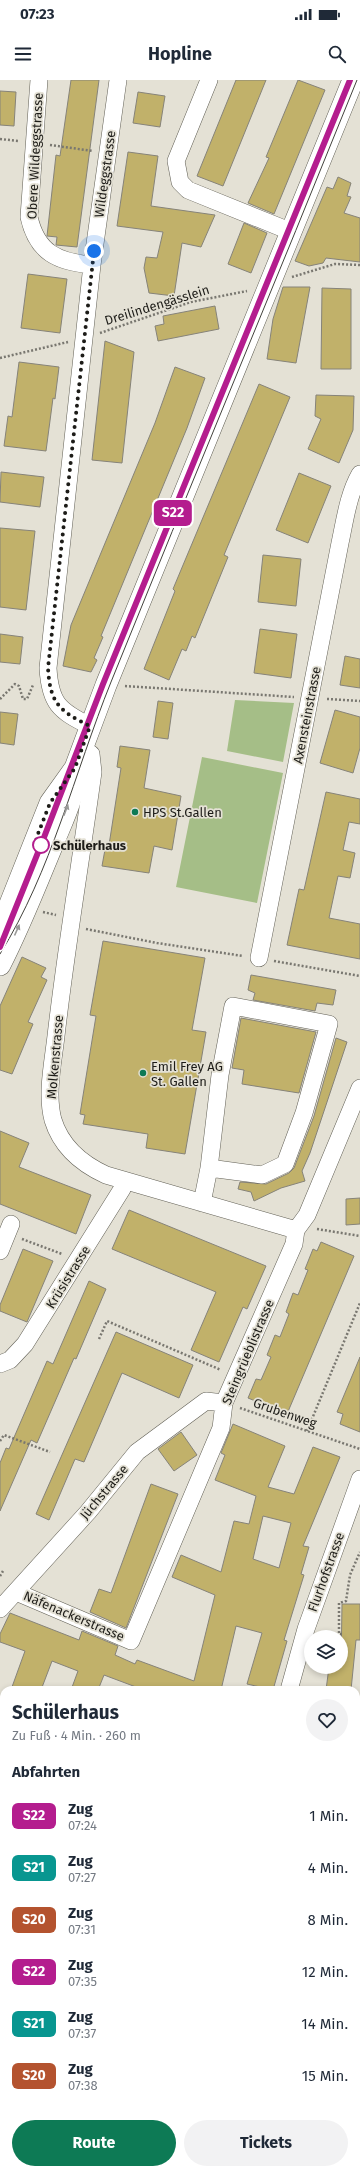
<!DOCTYPE html>
<html lang="de">
<meta charset="utf-8">
<style>
:root{--surface:#fff;--page:#f2f2f3;--text:#1f2937;--muted:#747a83;--accent:#0d7a55}
body{margin:0;font-family:"Fira Sans",sans-serif;background:var(--page);color:var(--text);height:100vh;display:flex;flex-direction:column;font-size:15px;white-space:nowrap}
*{box-sizing:border-box;margin:0}
p{font-size:13px;color:var(--muted)}
.icon{flex:none;width:22px;height:22px;fill:none;stroke:currentColor;stroke-width:2;stroke-linecap:round;stroke-linejoin:round}
.map{position:relative;flex:1;overflow:hidden}
.side{position:absolute;left:0px;top:1606px;width:360px;height:488px;display:flex;flex-direction:column;background:var(--surface);border-radius:12px 12px 0 0;box-shadow:0 2px 6px #0003}
.side>*{flex:none}
.badge{padding:0 8px;border-radius:6px;font-size:14px;line-height:26px}
.tools{position:absolute;left:304px;top:1550px;display:grid;gap:8px}
.tools a{display:grid;place-items:center;width:44px;height:44px;border-radius:50%;background:var(--surface);box-shadow:0 2px 6px #0003;font-size:20px}
.you{position:absolute;width:20px;height:20px;margin:-10px;border:3px solid #fff;border-radius:50%;background:#1a73e8;box-shadow:0 0 0 6px #1a73e833}
.map>.badge{position:absolute;translate:-50% -50%;box-shadow:0 0 0 2px #fff}
h2{padding:0 12px;font-size:15px;line-height:36px}
.round{display:grid;place-items:center;flex:none;width:42px;height:42px;border-radius:21px;background:var(--page)}
.head{display:flex;align-items:center;justify-content:space-between;height:68px;padding:0 12px}
h1{font-size:19px;font-weight:700;line-height:30px}
.cta{display:flex;gap:8px;margin-top:auto;padding:8px 12px}
.cta a{flex:1;height:46px;border-radius:24px;background:var(--accent);color:#fff;font-size:16px;font-weight:700;line-height:46px;text-align:center}
.cta a+a{background:var(--page);color:var(--text)}
ul{padding:0;list-style:none}
li{display:flex;align-items:center;gap:12px;height:52px;padding:0 12px}
li div{flex:1}
li b{display:block;font-size:15px}
li em{font-style:normal}
li .badge{min-width:44px;font-weight:700;text-align:center}
.status{display:flex;justify-content:space-between;align-items:center;height:28px;padding:0 20px;background:var(--surface);direction:ltr}
.status svg{height:11px;fill:currentColor}
header{display:flex;justify-content:space-between;align-items:center;height:52px;padding:0 12px;background:var(--surface);font-size:18px;font-weight:700}
.map>svg:first-child{display:block}
.green{fill:#a5be87}
.building{fill:#c1b16a;stroke:#868379;fill-rule:evenodd}
.lines{fill:none;stroke-linecap:round;stroke-linejoin:round}
.minor-casing{stroke:#626056;stroke-width:18}
.major-casing{stroke:#626056;stroke-width:22}
.path{stroke:#797770;stroke-width:2.5;stroke-dasharray:2 2;stroke-linecap:butt}
.minor{stroke:#fff;stroke-width:17}
.major{stroke:#fff;stroke-width:21}
.tram{stroke:#43423c;stroke-width:1}
.oneway{fill:#999997}
.line-casing{stroke:#fff;stroke-width:9}
.line{stroke:#b41d8e;stroke-width:6}
.walk{stroke:#1d1c18;stroke-width:4;stroke-dasharray:0 7.2}
.poi-dot{fill:#0d7a55;stroke:#e4e1d5;stroke-width:1.5}
.stop-dot{fill:#fff;stroke:#b41d8e;stroke-width:2}
.labels{text-anchor:middle;dominant-baseline:central;stroke-width:3.5;stroke-linejoin:round;paint-order:stroke}
.street-label{font-size:13px;fill:#1d1c18;stroke:#e4e1d5}
.poi-label{font-size:13px;fill:#1d1c18;stroke:#e4e1d5;text-anchor:start}
.stop-label{font-size:13px;font-weight:bold;fill:#1d1c18;stroke:#e4e1d5;text-anchor:start}
</style>
<div class="status"><b>07:23</b><svg viewBox="0 0 49 12"><path d="M0 12V9h3v3zM5 12V6h3v6zM10 12V3h3v9zM15 12V0h3v12zM26 1h20v11H26zM47 4h2v5h-2z"/></svg></div>
<header><svg class="icon" aria-label="menu" viewBox="0 0 24 24"><path d="M4 6h16M4 12h16M4 18h16"/></svg>Hopline<svg class="icon" aria-label="search" viewBox="0 0 24 24"><circle cx="10" cy="10" r="6"/><path d="M15 15l6 6"/></svg></header>
<div class="map">
<svg width="360" height="2094" viewBox="0 0 360 2094">
<rect width="100%" height="100%" fill="#e4e1d5"/>
<path class="green" d="M235 620 294 623 283 682 227 671Z
M202 677 283 693 257 823 176 807Z"/>
<path class="building" d="M71 0H99L77 167 56 165 57 157 47 156 56 75 60 76Z
M236 0H266L223 106 197 96Z
M298 0 325 10 274 134 248 123 269 78 266 77Z
M0 11 16 12 14 46 0 45Z
M138 12 165 16 160 47 133 43Z
M128 72 158 76 151 126 215 135 201 167 182 163 174 216 149 213 144 188 146 177 157 178 163 152 117 146Z
M338 97 351 103 347 116 351 117 344 133 360 138V182L326 178 323 183 309 186 295 181 327 107 333 109Z
M244 143 267 153 251 193 228 184Z
M28 194 67 199 60 253 21 248Z
M283 207H310L296 283 267 279 273 239Z
M322 208 351 209V289H321Z
M215 226 219 249 158 261 155 246 164 244 163 236Z
M105 261 134 272 122 383 92 380Z
M19 282 59 287 55 319 53 318 46 371 4 366 8 336 12 337Z
M175 287 205 298 187 348 101 556 103 557 94 578 97 580 91 592 63 586 71 545 155 343Z
M259 304 290 317 224 475 228 477 195 558 192 556 186 571 182 569 169 600 144 589 175 511 173 509Z
M316 315 354 316 353 350 339 383 308 369 321 339 315 336Z
M1 392 44 397 40 427 0 422Z
M299 393 331 406 308 463 276 450Z
M0 448 35 451 26 530 0 527Z
M263 475 301 479 296 526 258 522Z
M260 549 297 554 291 598 254 593Z
M0 554 23 557 20 584 0 582Z
M345 576 360 579V608L340 605Z
M158 621 173 623 168 659 153 657Z
M335 630 360 637V668L353 693 320 683Z
M0 632 18 634 14 665 0 663Z
M120 666 150 670 144 708 181 716 172 770 154 766 149 793 102 786 106 764 109 765 121 688 117 687Z
M326 712 360 719V744L349 742 343 770 355 773 350 798 338 796 329 838 360 844V879L287 865 299 809 304 810Z
M103 861 205 878 192 950 206 952 185 1074 146 1068 148 1054 83 1044 85 1035 80 1034 96 936 90 935Z
M22 877 46 888 41 897 47 900 28 942 33 944 12 994 0 990V926Z
M251 895 336 910 333 925 317 923 315 931 253 920 255 913 248 910Z
M241 938 316 952 299 1013 242 1004 244 990 232 988Z
M336 958 347 962 310 1073 302 1091 305 1101 281 1108 254 1121 251 1112 238 1109 240 1102 266 1104 289 1093 294 1088 314 1036Z
M0 1051 29 1063 19 1087 91 1115 76 1154 0 1124Z
M360 1118V1144L346 1145V1119Z
M129 1130 266 1186 247 1229 243 1227 219 1282 191 1270 216 1212 112 1169Z
M321 1162 354 1176 287 1334 248 1318 256 1299 261 1300 271 1277 267 1275 275 1255 280 1257 289 1234 286 1232 293 1213 298 1215 308 1190 305 1189 313 1169 317 1171Z
M23 1169 53 1181 27 1242 0 1231V1225Z
M89 1201 106 1209 76 1279 74 1278 37 1363 31 1360 0 1431V1383L6 1368 9 1369 47 1281 53 1284Z
M116 1252 193 1285 179 1318 122 1293 84 1382 75 1379 49 1440 36 1434Z
M360 1277V1352L340 1344 343 1334 337 1332Z
M233 1344 285 1366 268 1407 294 1414 313 1367 340 1377 303 1466 309 1467 301 1494 304 1495 284 1560 287 1561 273 1610 247 1604 262 1553 236 1546 221 1610H144L104 1595 98 1610H71L78 1591 52 1581 41 1610H21L12 1607 25 1571 0 1562V1554L10 1533 79 1560 82 1551 118 1566 115 1575 135 1584 137 1580 194 1601 215 1515 172 1497 181 1475 221 1492 234 1441 249 1444 256 1416 215 1400 225 1375 221 1373ZM263 1436 291 1443 279 1488 253 1479Z
M181 1352 197 1375 174 1391 158 1369Z
M151 1404 178 1414 126 1548 90 1532 99 1509 111 1513Z
M342 1524H360V1560H356L351 1610H326L329 1587H341Z"/>
<g class="lines">
<defs>
<path id="minor" d="M39 0 29 137C37 173 58 182 92 185
M209 0 176 81 180 102 188 110 292 152
M90 646C59 631 50 623 48 588L92 185 118 0
M82 668 91 674 93 692C81 780 66 868 56 956 53 983 46 1014 53 1040 61 1066 82 1084 106 1095L296 1150
M259 878 340 463C345 440 348 415 360 394
M202 1123 209 1088 220 995 233 926 329 944 304 1033 285 1084 262 1095 209 1088
M0 1171 11 1144
M0 1284 10 1280 25 1264 122 1109 125 1101
M16 1512 131 1561 221 1348 224 1323 294 1164 296 1150 307 1135 360 1008
M0 1529 88 1432 137 1372 206 1321 224 1323
M289 1610 306 1549 360 1399
M356 1648 360 1634
M356 1997 360 1998
M10 2094 11 2090
M244 2094 245 2090"/>
<path id="major" d="M0 849 50 723 75 688 106 605 353 0
M0 885C20 846 36 805 53 764 62 741 76 715 75 691"/>
</defs>
<use href="#minor" class="minor-casing"/>
<use href="#major" class="major-casing"/>
<path class="path" d="M0 59 19 61
M50 65 93 71
M292 197 335 184 360 185
M100 253 191 222 247 211
M0 278 68 262
M125 606 294 617
M0 619 15 604 19 606 23 619H27L33 605
M327 619 360 621
M43 832 56 835
M86 849 157 863 243 876
M274 881 360 896
M317 1149 360 1156
M22 1159 62 1174
M99 1259 107 1241 221 1290
M240 1328 360 1369
M307 1351 360 1223
M0 1361 4 1355 50 1372
M0 1496 3 1491
M342 1554H339V1523L346 1521 350 1495 360 1472
M356 1671 360 1670
M356 1805 360 1806"/>
<use href="#minor" class="minor"/>
<use href="#major" class="major"/>
<path class="tram" d="M0 867 48 750 103 604 350 0
M0 874C52 790 74 694 111 602 192 401 276 201 357 0"/>
</g>
<defs><path id="oneway-solid" d="M-6-.8H1V-3.2L6.5 0L1 3.2V.8H-6Z"/></defs>
<g class="oneway">
<use href="#oneway-solid" transform="translate(66 730) rotate(-69)"/>
<use href="#oneway-solid" transform="translate(17 850) rotate(-66)"/>
</g>
<g class="lines">
<defs>
<path id="line" d="M0 867 43 760 103 604 350 0"/>
</defs>
<use href="#line" class="line-casing"/>
<use href="#line" class="line"/>
<path class="walk" d="M41 765 36 759 50 723 75 688 90 646C59 631 50 623 48 588L94 171"/>
</g>
<g class="poi-dot">
<circle cx="135" cy="732" r="4"/>
<circle cx="143" cy="993" r="4"/>
</g>
<circle class="stop-dot" cx="41" cy="765" r="8"/>
<g class="labels">
<g class="street-label">
<text transform="translate(35 76) rotate(-87)">Obere Wildeggstrasse</text>
<text transform="translate(105 94) rotate(-82)">Wildeggstrasse</text>
<text transform="translate(157 225) rotate(-17)">Dreilindengässlein</text>
<text transform="translate(307 635) rotate(-79)">Axensteinstrasse</text>
<text transform="translate(55 977) rotate(-85)">Molkenstrasse</text>
<text transform="translate(68 1197) rotate(-58)">Krüsistrasse</text>
<text transform="translate(248 1272) rotate(-67)">Steingrüeblistrasse</text>
<text transform="translate(285 1333) rotate(19)">Grubenweg</text>
<text transform="translate(104 1412) rotate(-50)">Jüchstrasse</text>
<text transform="translate(326 1492) rotate(-70)">Flurhofstrasse</text>
<text transform="translate(74 1536) rotate(23)">Näfenackerstrasse</text>
</g>
<g class="poi-label">
<text x="143" y="732">HPS St.Gallen</text>
<text x="151" y="986">Emil Frey AG<tspan x="151" dy="15">St. Gallen</tspan></text>
</g>
<g class="stop-label">
<text x="53" y="765">Schülerhaus</text>
</g>
</g>
</svg>
<div class="tools">
<a><svg class="icon" aria-label="layers" viewBox="0 0 24 24"><path d="M12 4l9 5-9 5-9-5zM3 14l9 5 9-5"/></svg></a>
</div>
<div class="you" style="left:94px;top:171px"></div>
<b class="badge" style="left:173px;top:433px;background:#b41d8e;color:#fff">S22</b>
<section class="side">
<div class="head"><div><h1>Schülerhaus</h1><p>Zu Fuß · 4 Min. · 260 m</p></div><a class="round"><svg class="icon" aria-label="heart" viewBox="0 0 24 24"><path d="M12 20l-8-8c-3-5 5-10 8-4 3-6 11-1 8 4z"/></svg></a></div>
<h2>Abfahrten</h2>
<ul>
<li><span class="badge" style="background:#b41d8e;color:#fff">S22</span><div><b>Zug</b><p>07:24</p></div><em>1 Min.</em></li>
<li><span class="badge" style="background:#089690;color:#fff">S21</span><div><b>Zug</b><p>07:27</p></div><em>4 Min.</em></li>
<li><span class="badge" style="background:#b4532f;color:#fff">S20</span><div><b>Zug</b><p>07:31</p></div><em>8 Min.</em></li>
<li><span class="badge" style="background:#b41d8e;color:#fff">S22</span><div><b>Zug</b><p>07:35</p></div><em>12 Min.</em></li>
<li><span class="badge" style="background:#089690;color:#fff">S21</span><div><b>Zug</b><p>07:37</p></div><em>14 Min.</em></li>
<li><span class="badge" style="background:#b4532f;color:#fff">S20</span><div><b>Zug</b><p>07:38</p></div><em>15 Min.</em></li>
</ul>
<div class="cta"><a>Route</a><a>Tickets</a></div>
</section>
</div>
